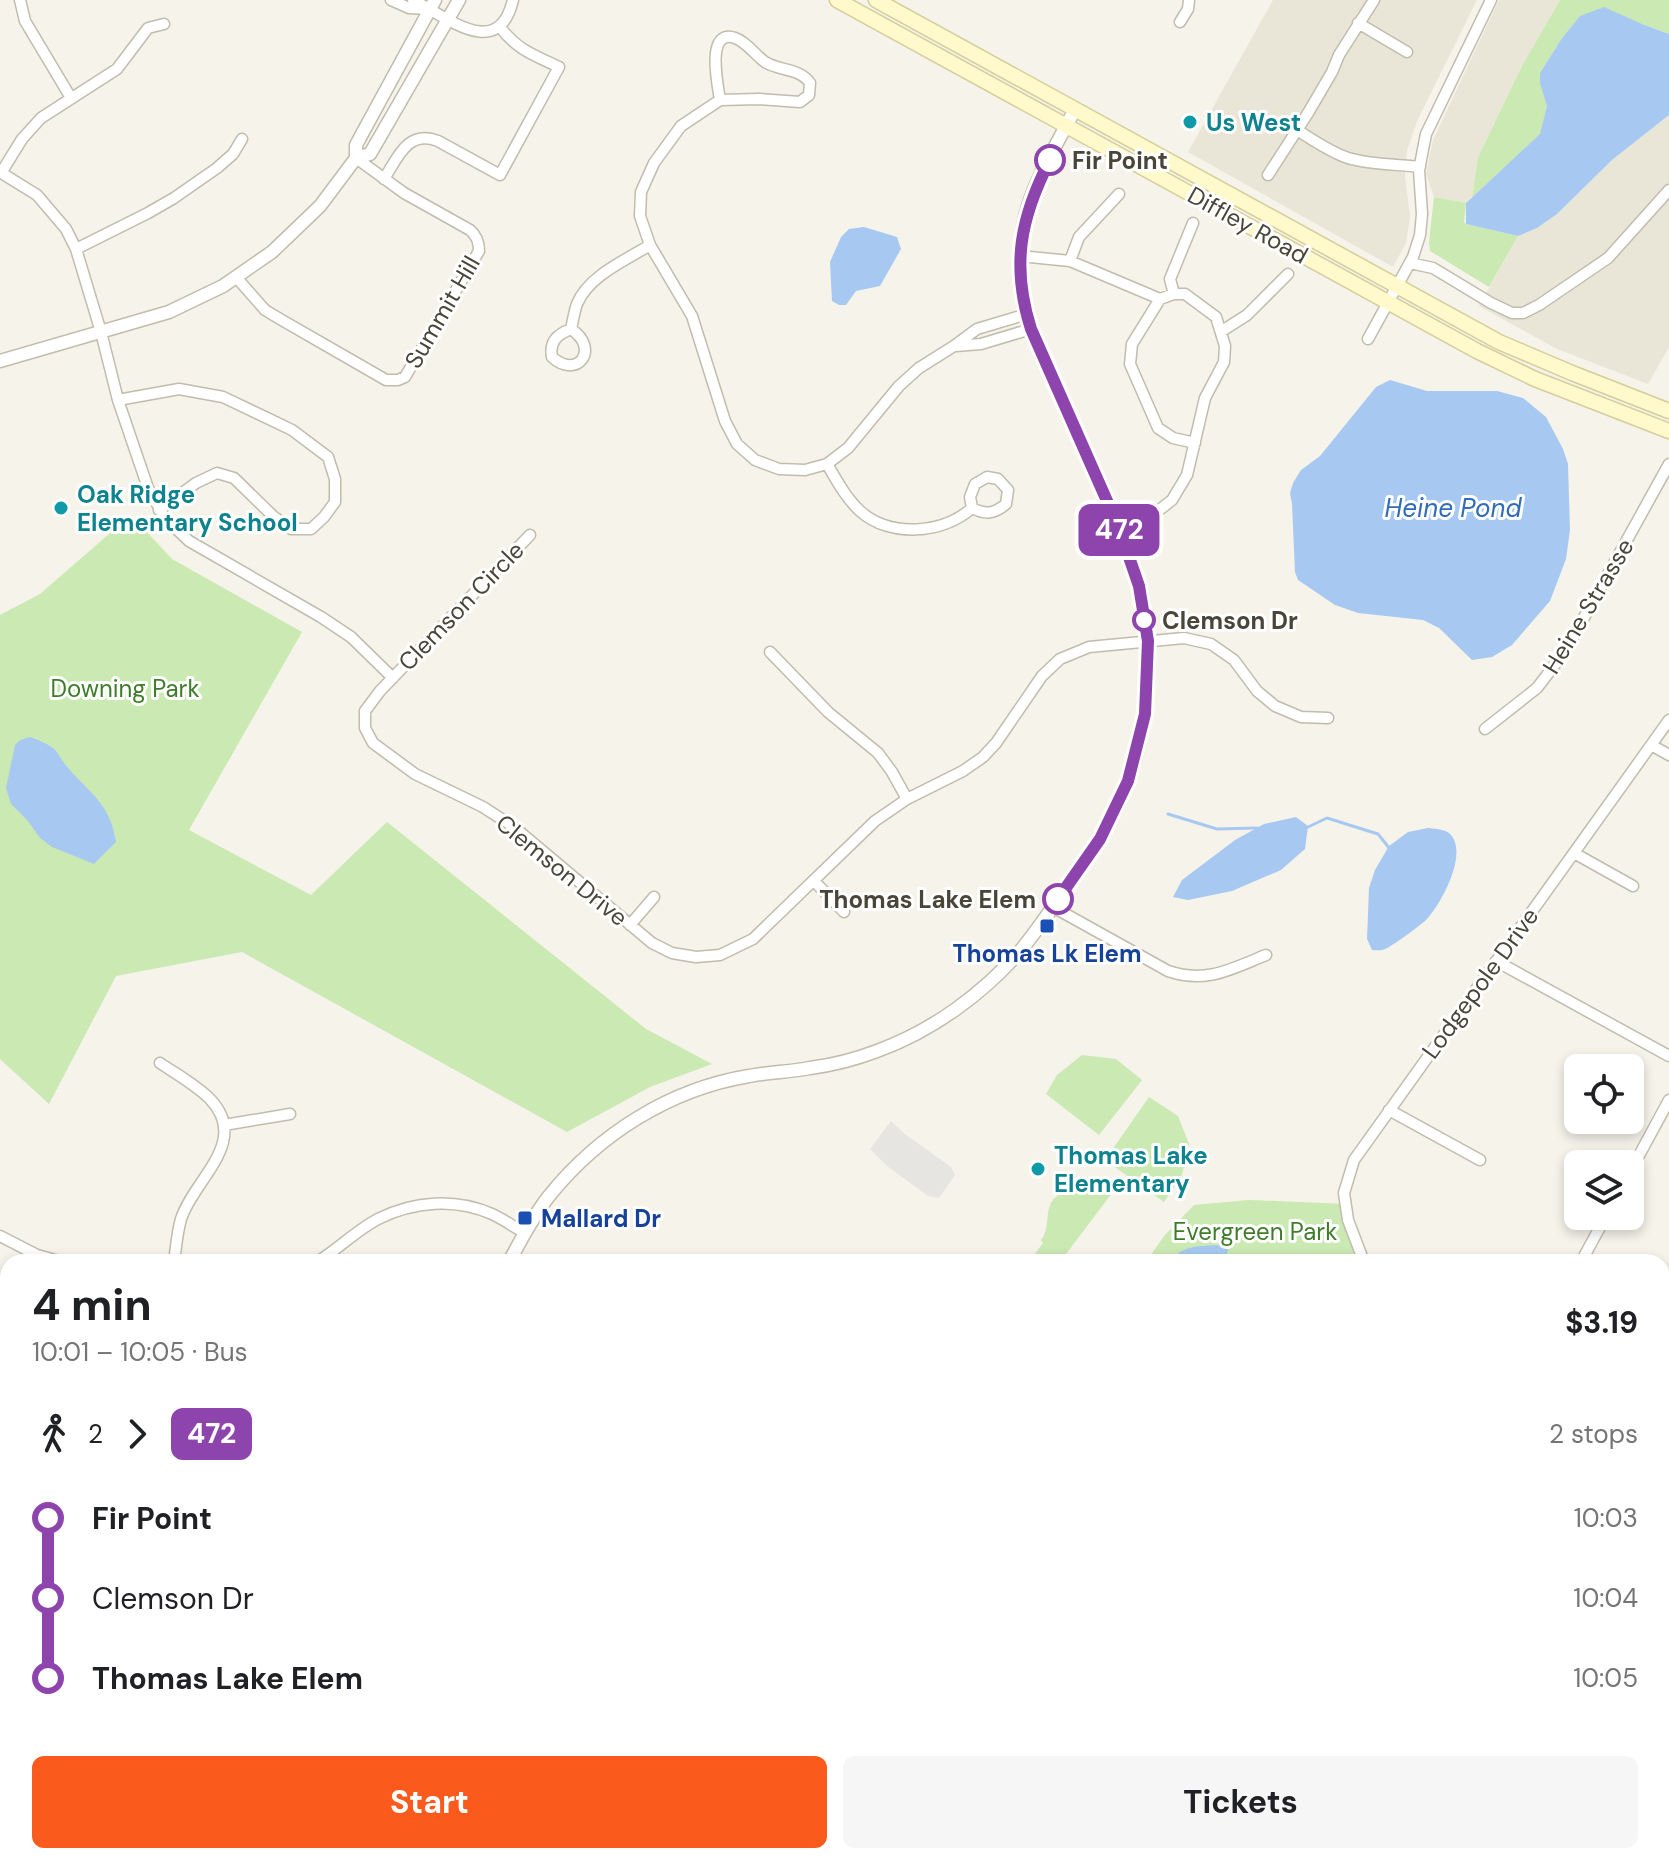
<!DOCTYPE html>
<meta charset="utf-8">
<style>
:root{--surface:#fff;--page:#f6f6f6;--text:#202124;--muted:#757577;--accent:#fa5b1c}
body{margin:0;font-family:"DM Sans",sans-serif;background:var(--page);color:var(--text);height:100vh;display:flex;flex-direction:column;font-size:30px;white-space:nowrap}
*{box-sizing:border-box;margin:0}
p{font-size:26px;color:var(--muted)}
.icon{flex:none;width:44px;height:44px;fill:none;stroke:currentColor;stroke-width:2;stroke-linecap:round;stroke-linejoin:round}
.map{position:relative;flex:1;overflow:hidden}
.drawer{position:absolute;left:0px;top:1254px;width:1670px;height:610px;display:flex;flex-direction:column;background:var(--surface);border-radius:24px 24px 0 0;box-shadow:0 4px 12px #0003}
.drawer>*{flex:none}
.badge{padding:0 16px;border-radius:12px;font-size:28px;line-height:52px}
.fabs{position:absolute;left:1564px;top:1054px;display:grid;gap:16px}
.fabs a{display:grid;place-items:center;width:80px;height:80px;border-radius:12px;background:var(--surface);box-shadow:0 4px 12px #0003;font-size:40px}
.map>.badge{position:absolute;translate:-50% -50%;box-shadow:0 0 0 4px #fff}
.legs{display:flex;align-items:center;gap:12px;height:88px;padding:0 32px;font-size:26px}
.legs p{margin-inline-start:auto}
.summary{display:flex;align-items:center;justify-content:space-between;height:136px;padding:0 32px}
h1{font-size:44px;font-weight:700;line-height:60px}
.action{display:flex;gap:16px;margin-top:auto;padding:16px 32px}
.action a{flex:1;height:92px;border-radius:12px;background:var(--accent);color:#fff;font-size:32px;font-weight:700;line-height:92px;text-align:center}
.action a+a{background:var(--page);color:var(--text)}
ul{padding:0 32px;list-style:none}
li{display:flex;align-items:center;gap:28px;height:80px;font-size:30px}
li i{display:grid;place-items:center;width:12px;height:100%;margin:0 10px;background:currentColor}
li i::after{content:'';width:20px;height:20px;margin:-10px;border:6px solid;border-radius:50%;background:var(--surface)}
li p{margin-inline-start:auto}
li:first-child i{background:linear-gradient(#0000 50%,currentColor 0)}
li:last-child i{background:linear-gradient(currentColor 50%,#0000 0)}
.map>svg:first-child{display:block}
.residential{fill:#e9e6d8}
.commercial{fill:#f6edd6}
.green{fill:#cae9b3}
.parking{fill:#e7e5e2}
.water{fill:#a7c9f1}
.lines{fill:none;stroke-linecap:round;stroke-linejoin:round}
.stream{stroke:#a7c9f1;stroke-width:3}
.minor-casing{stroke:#c1bcac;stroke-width:13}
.tertiary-casing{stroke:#c1bcac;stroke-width:15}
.secondary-casing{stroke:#d5cd9a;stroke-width:17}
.minor{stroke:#fff;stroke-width:10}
.tertiary{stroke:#fff;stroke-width:12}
.secondary{stroke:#fff9cb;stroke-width:14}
.line-1-casing{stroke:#fff;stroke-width:18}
.line-1{stroke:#8e44ad;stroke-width:12}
.culture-dot{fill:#0f9aa8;stroke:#fff;stroke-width:3}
.stop-1-dot{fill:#fff;stroke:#8e44ad;stroke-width:4}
.transit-dot{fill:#1a4fb4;stroke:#fff;stroke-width:3}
.labels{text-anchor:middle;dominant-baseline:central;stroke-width:6;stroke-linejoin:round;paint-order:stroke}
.culture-label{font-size:24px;font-weight:bold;fill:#0d838f;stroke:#fff;text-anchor:start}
.stop-label{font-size:24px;font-weight:bold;fill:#494538;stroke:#fff;text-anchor:start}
.street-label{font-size:24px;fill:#494538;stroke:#fff}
.park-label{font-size:24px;fill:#3e7c2a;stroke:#fff}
.transit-label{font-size:24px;font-weight:bold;fill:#164399;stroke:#fff}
.water-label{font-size:26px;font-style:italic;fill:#306cb7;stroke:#fff}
</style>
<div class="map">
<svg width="1669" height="1863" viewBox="0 0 1669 1863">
<rect width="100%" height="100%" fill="#f5f3ea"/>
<path class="residential" d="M1273 0H1477L1418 119 1407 150 1405 176 1410 217 1406 243 1393 267 1188 152Z
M1499 0H1560L1522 66 1478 157 1472 197 1466 203 1434 197 1426 174 1433 140Z
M1669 115V347L1648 384 1557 349 1479 306 1518 236 1537 228 1557 214 1612 160Z"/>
<path class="commercial" d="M0 1676 8 1680V1856H208L204 1863H0Z"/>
<path class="green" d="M1560 0H1669V34L1642 24 1580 16 1562 38 1540 73 1547 106 1541 134 1472 197 1478 157 1522 66Z
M1434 197 1466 203 1464 222 1466 224 1518 236 1489 287 1430 251 1429 242Z
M117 527 145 530 172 559 302 632 189 830 311 895 387 822 646 1029 712 1064 650 1087 567 1132 242 952 116 976 49 1104 0 1059V615L40 594Z
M1082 1055 1116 1059 1142 1080 1099 1135 1046 1094 1057 1075Z
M1149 1097 1178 1116 1189 1144 1182 1175 1164 1202 1105 1160Z
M1092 1179 1112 1193 1060 1262H1029L1043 1243 1041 1240C1050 1229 1045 1215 1051 1203 1056 1193 1070 1191 1077 1183H1083Z
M1249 1200 1346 1204 1364 1262H1146L1164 1236 1194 1205Z
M1139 1856H1336L1335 1863H1130Z"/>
<path class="parking" d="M891 1121 905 1134 951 1167 955 1175 939 1198 928 1196 887 1166 870 1149Z
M8 1523V1646L0 1642V1538Z"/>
<path class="water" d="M1604 7 1642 24 1669 34V115L1612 160 1557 214 1537 228 1518 236 1466 224V203L1540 134 1547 106 1540 83V73L1562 38 1580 16Z
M864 227 897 237 901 249 880 286 856 291 846 305H839L832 301 830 262 841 237 849 229Z
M1390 380 1427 391H1497L1523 398 1546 417 1563 449 1568 464 1570 530 1566 559 1550 601 1512 645 1492 657 1472 660 1439 628 1423 620 1358 613 1335 605 1298 580 1295 572 1292 504 1290 493 1293 483 1301 470 1320 456 1376 387Z
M30 737C38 740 46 743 53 748 58 752 60 758 64 763 87 792 110 801 116 842L94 864 52 847 40 838 27 820 11 804 6 788 15 745 20 740Z
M1296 817 1308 826 1305 849 1281 870 1232 891 1188 900 1173 897 1182 880 1235 840 1264 824Z
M1428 828C1435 829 1447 829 1451 835 1468 855 1441 904 1426 920 1421 925 1391 947 1385 949 1381 951 1377 950 1372 950L1367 939 1369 888 1375 870 1389 846 1408 832Z
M1219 1245 1228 1249 1225 1262H1170C1182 1245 1199 1246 1219 1245Z
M1662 1807 1669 1813V1863H1487L1490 1856H1662Z
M749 1856H854L859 1863H752Z
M951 1856H1139L1130 1863H942Z"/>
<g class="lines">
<path class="stream" d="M1168 814 1217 829 1257 828
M1306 828 1327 818 1378 834 1390 849"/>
<defs>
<path id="minor" d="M20 0 25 21 71 98
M391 0 409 8 428 9
M413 0C447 17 498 62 513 0
M1180 22 1188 9 1189 0
M1358 23 1407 52
M720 100C718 86 705 28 735 38 747 42 755 55 765 62 779 71 800 68 810 83L809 95 800 102 759 99 720 100 681 126 654 163 641 192 640 216 650 245 692 316 725 421 737 444 755 460 779 469 805 470 827 464 848 448 899 386 919 368 954 346 977 329 1027 314
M1297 130C1313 140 1330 152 1348 158 1371 165 1396 164 1420 167
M0 172 37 195 66 229 76 249 101 332 118 400 148 488 165 518 189 541 321 617 351 637 393 678
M1 173 22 139 41 118 117 69 148 28 164 24
M1268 175 1308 113 1332 72 1339 55 1374 0
M384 179C398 157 408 129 438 141L500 175 559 67C534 55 517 50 500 27
M76 249 148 213 174 198 217 168 233 154 242 139
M1020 256 1070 261 1160 299
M1070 261 1079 237 1119 194
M1410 263 1433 268 1491 303 1512 313H1523L1539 305 1608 258 1669 190
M236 277 265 310 280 319 386 380H398L405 377 479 251C479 242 477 236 470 230L404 193 356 158
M1174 294 1170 279 1193 223
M571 329C601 349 577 380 552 357 549 341 558 334 571 329 573 321 574 312 577 304 588 276 626 260 650 245
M1222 331 1247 315 1288 274
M1368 339 1413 257 1420 235 1422 214 1419 170 1426 134 1491 0
M956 346 981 344 1031 329
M118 400 179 389 223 397 292 430 328 457 335 479V502L324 517 311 529H291L273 516 234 478 217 473 196 483 159 510
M827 464C837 481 846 498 860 511 890 538 943 534 972 508 986 515 994 514 1006 504L1008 490 998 479 987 477 975 484 970 497 972 508
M1119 528 1158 511 1172 500 1187 475 1205 398 1224 362 1225 346 1216 317 1185 294H1174L1160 299 1132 344 1130 364 1158 428 1173 438 1195 443
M530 535 380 691 365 711V728L373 743 415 774 483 807 514 827 652 943 672 953 696 957 720 955 753 939 875 821 907 799 963 771 983 757 996 743 1042 676 1060 659 1089 647 1184 638 1211 644 1234 660 1257 691 1275 706 1301 717 1328 718
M770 652 828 712 878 753 892 772 907 799
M1485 729 1537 688 1566 650 1669 464
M1651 745 1669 755
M1574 853 1633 886
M814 881 844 912
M1053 907 1168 971C1206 984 1231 969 1266 955
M630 925 654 897
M1496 961 1669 1056
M160 1063C176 1074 196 1085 210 1099 251 1142 193 1180 181 1219 177 1233 176 1248 174 1262
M1389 1110 1480 1160
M224 1125 290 1114
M1630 1172 1669 1100
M0 1236 37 1255 63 1262
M317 1262C337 1250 358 1229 378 1219 414 1201 455 1198 492 1214 503 1219 514 1227 525 1233
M1364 1262 1348 1220 1344 1193 1354 1160 1669 720
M1581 1262 1606 1216
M1662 1353 1669 1356
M642 1863 646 1856"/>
<path id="tertiary" d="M356 158V145L435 0
M0 361 169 312 223 286 272 252 320 206 356 158 370 154 459 0
M509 1262C521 1240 533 1216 549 1196 599 1134 670 1089 749 1076 769 1072 790 1072 810 1068 833 1065 856 1059 877 1051 932 1031 983 994 1021 950 1039 928 1055 904 1071 881 1093 850 1115 818 1128 781 1149 725 1154 642 1138 584 1120 517 1086 454 1059 391 1043 355 1021 316 1020 275 1019 248 1023 217 1033 192 1043 166 1062 135 1075 109
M0 1663 8 1667
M1662 1684 1669 1688
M230 1863 234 1856"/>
<path id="secondary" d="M837 0 1477 351 1535 379 1669 431
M876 0 1499 342 1572 373 1669 411
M1662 1476 1669 1464
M1452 1863 1455 1856"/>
</defs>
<use href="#minor" class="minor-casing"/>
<use href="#tertiary" class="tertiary-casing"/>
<use href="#secondary" class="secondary-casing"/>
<use href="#minor" class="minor"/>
<use href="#tertiary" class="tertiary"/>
<use href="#secondary" class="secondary"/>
</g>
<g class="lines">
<defs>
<path id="line-1" d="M1050 160C1020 218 1011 266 1031 329L1119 528 1139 586 1148 641 1145 714 1128 781 1100 839 1058 899"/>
</defs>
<use href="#line-1" class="line-1-casing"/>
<use href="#line-1" class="line-1"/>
</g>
<g class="culture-dot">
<circle cx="1190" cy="122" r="8"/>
<circle cx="61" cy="508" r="8"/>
<circle cx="1038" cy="1169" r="8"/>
</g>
<g class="stop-1-dot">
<circle cx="1050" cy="160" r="14"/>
<circle cx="1144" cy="620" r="10"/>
<circle cx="1058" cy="899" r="14"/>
</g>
<g class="transit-dot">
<rect x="1039" y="918" width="16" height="16" rx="4"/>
<rect x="517" y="1210" width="16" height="16" rx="4"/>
</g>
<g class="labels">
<g class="culture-label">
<text x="1206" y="122">Us West</text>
<text x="77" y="494">Oak Ridge<tspan x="77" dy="28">Elementary School</tspan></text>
<text x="1054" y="1155">Thomas Lake<tspan x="1054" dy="28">Elementary</tspan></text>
</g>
<g class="stop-label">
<text x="1072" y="160">Fir Point</text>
<text x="1162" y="620">Clemson Dr</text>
<text x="1036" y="899" text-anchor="end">Thomas Lake Elem</text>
</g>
<g class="street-label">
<text transform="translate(1248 225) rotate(29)">Diffley Road</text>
<text transform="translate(442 312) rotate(-60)">Summit Hill</text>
<text transform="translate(461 606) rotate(-46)">Clemson Circle</text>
<text transform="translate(1588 606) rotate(-59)">Heine Strasse</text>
<text transform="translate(562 870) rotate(39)">Clemson Drive</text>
<text transform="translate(1480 983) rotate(-54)">Lodgepole Drive</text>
</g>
<g class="park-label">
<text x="125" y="688">Downing Park</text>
<text x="1255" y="1231">Evergreen Park</text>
</g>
<g class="transit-label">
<text x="1047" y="953">Thomas Lk Elem</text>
<text x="541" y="1218" text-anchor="start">Mallard Dr</text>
</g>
<g class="water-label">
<text x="1453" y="508">Heine Pond</text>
</g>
</g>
</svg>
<div class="fabs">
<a><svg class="icon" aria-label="locate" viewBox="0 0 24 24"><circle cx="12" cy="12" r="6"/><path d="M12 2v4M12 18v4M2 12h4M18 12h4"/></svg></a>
<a><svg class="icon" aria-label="layers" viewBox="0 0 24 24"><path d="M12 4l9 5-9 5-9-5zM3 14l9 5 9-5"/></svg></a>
</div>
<b class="badge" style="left:1119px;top:530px;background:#8e44ad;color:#fff">472</b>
<section class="drawer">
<div class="summary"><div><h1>4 min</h1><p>10:01 – 10:05 · Bus</p></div><b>$3.19</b></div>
<div class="legs"><svg class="icon" aria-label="walk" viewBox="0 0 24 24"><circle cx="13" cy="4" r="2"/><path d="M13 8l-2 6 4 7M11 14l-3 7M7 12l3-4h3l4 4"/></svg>2<svg class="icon" aria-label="forward" viewBox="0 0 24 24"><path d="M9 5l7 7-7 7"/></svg><b class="badge" style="background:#8e44ad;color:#fff">472</b><p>2 stops</p></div>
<ul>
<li><i style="color:#8e44ad"></i><b>Fir Point</b><p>10:03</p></li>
<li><i style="color:#8e44ad"></i><span>Clemson Dr</span><p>10:04</p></li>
<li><i style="color:#8e44ad"></i><b>Thomas Lake Elem</b><p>10:05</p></li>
</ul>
<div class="action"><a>Start</a><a>Tickets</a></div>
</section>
</div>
